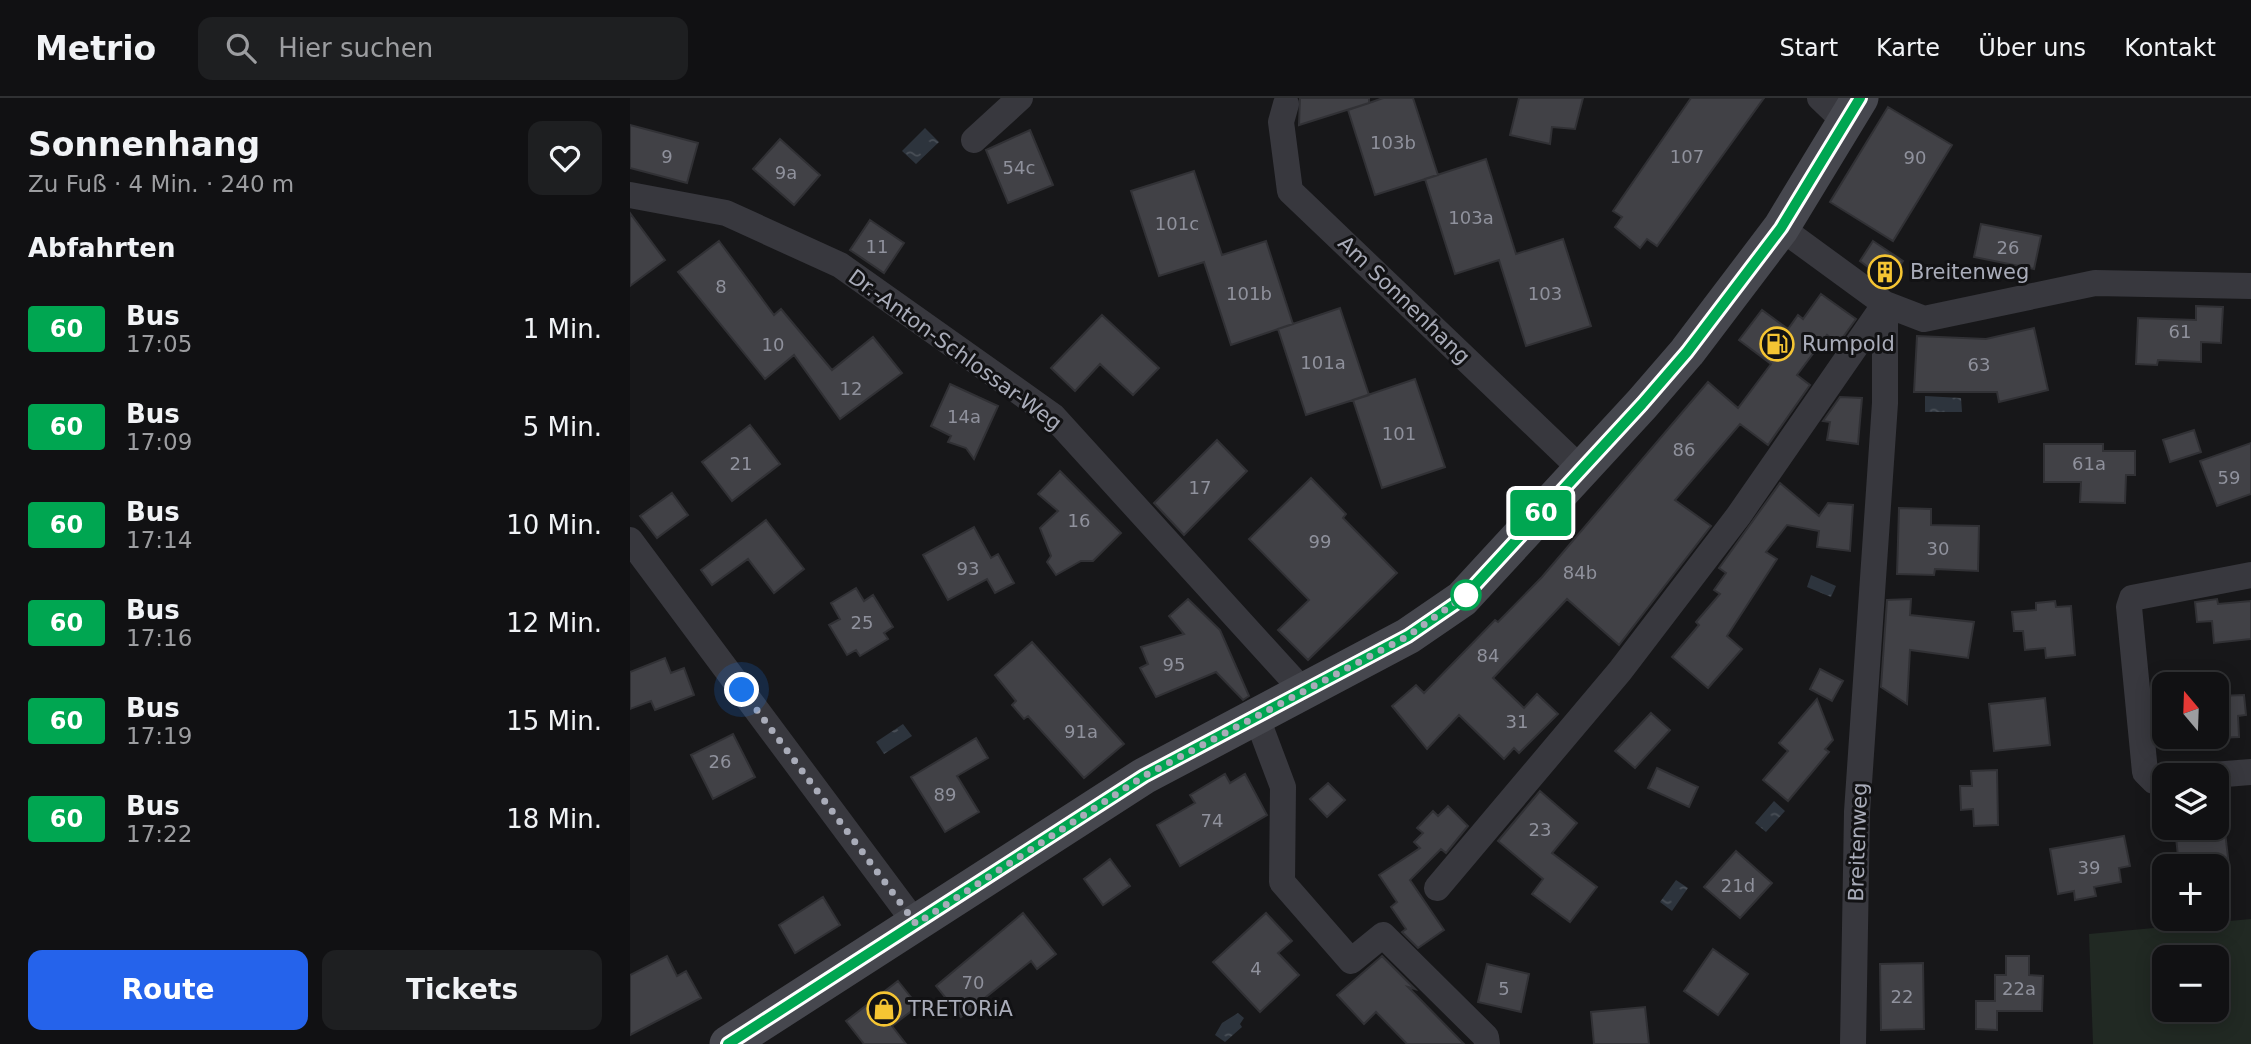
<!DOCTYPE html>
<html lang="de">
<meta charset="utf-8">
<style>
:root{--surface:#111113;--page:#1e1f21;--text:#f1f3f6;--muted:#9c9da0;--line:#303133;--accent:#2563eb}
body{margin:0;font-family:"DejaVu Sans",sans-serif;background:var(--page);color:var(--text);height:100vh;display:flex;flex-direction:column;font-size:26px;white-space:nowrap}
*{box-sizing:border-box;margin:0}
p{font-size:23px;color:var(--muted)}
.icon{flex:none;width:38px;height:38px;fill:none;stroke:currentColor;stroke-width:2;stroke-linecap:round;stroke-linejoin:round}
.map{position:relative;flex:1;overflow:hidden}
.sheet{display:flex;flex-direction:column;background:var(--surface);width:630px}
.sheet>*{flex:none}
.badge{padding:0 14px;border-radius:5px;font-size:24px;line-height:46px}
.needle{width:46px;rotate:341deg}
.buttons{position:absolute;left:1522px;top:574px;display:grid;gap:14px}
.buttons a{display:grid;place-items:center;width:77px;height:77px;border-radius:14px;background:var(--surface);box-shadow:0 4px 18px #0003,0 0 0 2px var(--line);font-size:35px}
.you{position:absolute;width:35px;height:35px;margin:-18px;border:5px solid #fff;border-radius:50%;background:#1a73e8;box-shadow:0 0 0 10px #1a73e833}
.map>.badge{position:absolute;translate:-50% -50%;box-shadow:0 0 0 4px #fff}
h2{padding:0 28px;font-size:26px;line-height:63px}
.round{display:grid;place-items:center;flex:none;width:74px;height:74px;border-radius:14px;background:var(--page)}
.overview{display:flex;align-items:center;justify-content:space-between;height:119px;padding:0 28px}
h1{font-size:33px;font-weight:600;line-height:52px}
.button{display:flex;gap:14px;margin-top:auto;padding:14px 28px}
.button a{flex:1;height:80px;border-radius:14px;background:var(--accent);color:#fff;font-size:28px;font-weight:600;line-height:80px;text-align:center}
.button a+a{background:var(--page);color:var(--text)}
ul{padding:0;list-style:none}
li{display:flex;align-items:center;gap:21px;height:98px;padding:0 28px}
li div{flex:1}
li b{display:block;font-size:26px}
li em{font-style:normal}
li .badge{min-width:77px;font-weight:700;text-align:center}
header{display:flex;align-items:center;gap:42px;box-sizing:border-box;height:98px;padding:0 35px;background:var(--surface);border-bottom:2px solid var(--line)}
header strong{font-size:33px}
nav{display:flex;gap:38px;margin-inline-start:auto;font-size:24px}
.search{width:490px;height:63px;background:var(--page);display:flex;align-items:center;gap:18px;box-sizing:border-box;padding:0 24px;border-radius:14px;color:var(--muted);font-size:26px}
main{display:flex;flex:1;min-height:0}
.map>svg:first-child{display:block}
.garden{fill:#212923;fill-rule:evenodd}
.water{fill:url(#water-ripples)}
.building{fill:#414146;stroke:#313135;stroke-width:2}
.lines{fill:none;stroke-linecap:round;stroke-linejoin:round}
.minor{stroke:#38383e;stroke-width:26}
.secondary{stroke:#46474e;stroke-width:37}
.line-casing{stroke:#fff;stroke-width:16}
.line{stroke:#00a651;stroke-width:10}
.walk{stroke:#a9acb9;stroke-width:7;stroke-dasharray:0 12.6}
.stop-dot{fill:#fff;stroke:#00a651;stroke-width:3.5}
.labels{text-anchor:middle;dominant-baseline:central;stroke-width:6;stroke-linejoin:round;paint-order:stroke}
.number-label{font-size:18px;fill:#8f919c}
.poi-label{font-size:21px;fill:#a9acb9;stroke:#121214;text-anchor:start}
.street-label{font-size:21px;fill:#a9acb9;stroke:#121214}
</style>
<header>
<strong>Metrio</strong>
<div class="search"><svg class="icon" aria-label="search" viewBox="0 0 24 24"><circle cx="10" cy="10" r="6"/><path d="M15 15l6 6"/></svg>Hier suchen</div>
<nav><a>Start</a><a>Karte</a><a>Über uns</a><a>Kontakt</a></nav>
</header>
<main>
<section class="sheet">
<div class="overview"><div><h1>Sonnenhang</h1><p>Zu Fuß · 4 Min. · 240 m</p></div><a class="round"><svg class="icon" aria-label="heart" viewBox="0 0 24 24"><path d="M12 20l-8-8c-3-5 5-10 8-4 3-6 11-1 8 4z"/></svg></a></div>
<h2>Abfahrten</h2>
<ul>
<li><span class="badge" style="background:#00a651;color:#fff">60</span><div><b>Bus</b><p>17:05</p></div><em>1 Min.</em></li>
<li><span class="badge" style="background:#00a651;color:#fff">60</span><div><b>Bus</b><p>17:09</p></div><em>5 Min.</em></li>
<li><span class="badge" style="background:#00a651;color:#fff">60</span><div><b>Bus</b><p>17:14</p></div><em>10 Min.</em></li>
<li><span class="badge" style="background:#00a651;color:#fff">60</span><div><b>Bus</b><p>17:16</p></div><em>12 Min.</em></li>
<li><span class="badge" style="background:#00a651;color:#fff">60</span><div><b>Bus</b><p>17:19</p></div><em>15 Min.</em></li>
<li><span class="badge" style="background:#00a651;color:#fff">60</span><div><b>Bus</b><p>17:22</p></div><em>18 Min.</em></li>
</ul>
<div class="button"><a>Route</a><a>Tickets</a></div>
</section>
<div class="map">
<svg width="1621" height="946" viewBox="0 0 1621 946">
<defs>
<pattern id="water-ripples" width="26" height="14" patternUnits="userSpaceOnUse" patternTransform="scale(1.75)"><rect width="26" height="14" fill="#2d343d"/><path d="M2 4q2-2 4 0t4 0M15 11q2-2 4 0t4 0" fill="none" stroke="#494f57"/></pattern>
</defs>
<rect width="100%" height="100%" fill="#171719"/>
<path class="garden" d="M1621 821V946H1463L1459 836ZM1535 859H1587V912H1535Z"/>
<path class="water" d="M295 30 309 44 286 66 272 53Z
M1295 298 1331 300 1332 314H1295Z
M1181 477 1206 488 1201 499 1177 489Z
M273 626 282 638 254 656 246 644Z
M1144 703 1155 713 1136 734 1125 725Z
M1046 782 1058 790 1042 813 1030 804Z
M608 915 614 920 610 926 612 929 595 944 585 937 592 925Z"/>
<path class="building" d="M670 0H739V5L753 0H783L808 77 745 97 718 12 739 5 669 27Z
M889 0H953L945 31 922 29 920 46 880 37Z
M1061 0H1134L1027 148 1017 141 1010 150 985 129 992 119 983 113Z
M1258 9 1322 47 1263 143 1200 104Z
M0 27 68 45 57 85 0 70Z
M400 32 423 87 378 105 356 52Z
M150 41 190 77 164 107 123 71Z
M856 61 886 156 933 141 961 228 896 248 869 162 825 176 795 81Z
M564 73 592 157 636 143 663 226 601 247 574 164 529 178 501 93Z
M0 115 35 162 0 188Z
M240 122 274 145 254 175 220 152Z
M1351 126 1411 138 1404 171 1344 159Z
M89 143 144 217 151 211 202 272 243 239 272 275 210 321 164 257 135 281 48 174Z
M1243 143 1273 163 1258 184 1230 163Z
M1191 196 1226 221 1208 246 1197 237 1167 277 1180 287 1138 347 1110 326 1045 402 1081 428 989 547 937 501 863 580 894 610 907 596 928 616 889 655 884 650 874 661 829 617 797 651 762 608 786 587 794 595 865 522 868 524 912 479 1078 284 1108 310 1141 266 1109 242 1132 212 1158 231 1168 217 1173 221Z
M1566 208 1593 209 1591 245 1571 244V264L1528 262 1527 267 1506 266 1508 220 1566 222Z
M710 210 739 297 676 317 648 231Z
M472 217 529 270 503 297 470 266 445 293 421 270Z
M1404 230 1418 292 1369 304 1367 294H1284L1287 238 1356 241Z
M785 281 815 369 752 390 723 302Z
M320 286 368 308 344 361 336 350 318 344 321 338 301 328Z
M1210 299 1232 300 1228 346 1197 342 1200 324 1193 323Z
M120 327 150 366 102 403 72 364Z
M1564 332 1571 354 1540 364 1533 342Z
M587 342 617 373 554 437 524 405Z
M1621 345V396L1587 408 1570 363Z
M1414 346H1473V353H1505V377H1496L1495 405 1450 404 1451 384H1414Z
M430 373 491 435 463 463H451L426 477 417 464 421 458 410 430 428 413 408 396Z
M681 380 716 416 713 420 767 475 678 562 648 532 679 502 619 441Z
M1150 385 1189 418 1198 405 1223 407 1220 453 1187 449 1189 433 1157 427 1136 454 1147 461 1097 538 1112 551 1078 590 1042 559 1069 527 1066 524 1090 496 1084 492 1096 475 1089 470Z
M42 395 58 417 27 440 10 418Z
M1269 410 1301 411V427L1349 428 1348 473 1305 471 1304 477 1267 476Z
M136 422 174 471 144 495 118 461 82 487 71 472Z
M344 429 361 460 368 456 384 485 365 495 357 481 318 502 293 457Z
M226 490 234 503 243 497 263 529 254 535 258 541 230 558 226 552 217 557 199 527 210 521 201 505Z
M558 501 590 532 619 598 613 602 586 574 526 599 510 570 518 566 511 549 554 536 539 518Z
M1281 501 1280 517 1344 524 1338 560 1280 552 1277 606 1251 589 1257 502Z
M1587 501 1588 506 1621 503V541L1584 545 1582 523 1567 524 1565 504Z
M1425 503 1426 509 1441 508 1445 557 1416 560 1415 550 1395 552 1393 533H1384L1382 514 1406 512V505Z
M402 544 494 646 454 680 398 618 394 621 382 607 386 603 365 577Z
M35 560 41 575 54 570 64 597 25 612 21 603 0 611V574Z
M1190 571 1213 583 1202 603 1180 591Z
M1614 597 1616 617 1608 618 1609 639 1587 640V598Z
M1415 600 1420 647 1364 653 1359 606Z
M1187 601 1203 642 1195 651 1199 654 1158 703 1133 682 1158 653 1149 645Z
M1021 615 1040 632 1005 670 985 653Z
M103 636 125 679 83 701 61 657Z
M346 640 358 660 327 678 349 714 315 734 281 679Z
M1027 670 1068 689 1059 709 1018 690Z
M1367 672 1368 727 1344 728 1343 711 1331 712 1330 688H1342L1341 673Z
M595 676 600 685 615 676 637 717 550 768 527 727 565 705 560 697Z
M698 685 715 702 697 719 680 701Z
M910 693 947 725 922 755 967 789 940 824 902 796 913 781 868 743Z
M818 708 838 728 816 755 811 751 780 782 814 832 788 850 772 834 776 831 761 809 767 804 749 777 790 750 784 744 793 735 787 730 803 713 808 718Z
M1553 730H1586L1587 735 1595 734 1599 768H1549L1546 739 1554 738Z
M1494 738 1500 768 1489 770 1491 784 1464 789 1466 798 1445 802 1444 793 1428 796 1420 751Z
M1106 753 1142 785 1110 820 1074 789Z
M480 761 500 788 473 807 454 781Z
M193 799 210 827 165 855 149 827Z
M393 815 426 856 407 871 401 863 331 919 306 888Z
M636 815 662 843 648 855 669 877 630 914 583 864Z
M1083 851 1118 876 1088 917 1054 893Z
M37 858 47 878 56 873 71 900 0 937V877Z
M752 858 785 891 778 889 834 946H777L746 914 734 926 707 897Z
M1376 858H1399V877L1413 878 1412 913H1367V932L1346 931V903H1365V877H1376Z
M1293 865 1294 931 1251 932 1250 866Z
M857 866 899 876 891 914 848 904Z
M268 883 288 908 262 928 276 946H234L216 923Z
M1015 909 1019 946H964L961 914Z"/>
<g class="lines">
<path class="minor" d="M1190 0 1216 25
M656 6 651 24 660 93 952 372
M344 42 390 0
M0 97 96 115 210 167 423 318 675 595
M1151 130 1255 206V305L1227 714 1223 946
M0 442 286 826
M627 620 653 689 652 784 721 863 753 837 856 939 857 946
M1583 677 1621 674
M1535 682 1524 683 1515 674 1499 509 1502 500 1621 477
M807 790 990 573 1109 417 1255 206 1294 221 1465 185 1621 188"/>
<path class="secondary" d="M98 946 514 678 778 538 832 501 1012 306 1057 254 1151 130 1230 0"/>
</g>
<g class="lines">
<defs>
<path id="line" d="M98 946 514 678 778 538 832 501 1012 306 1057 254 1151 130 1230 0"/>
</defs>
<use href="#line" class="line-casing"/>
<use href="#line" class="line"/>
<path class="walk" d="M112 592 286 826 514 678 778 538 836 497"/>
</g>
<defs>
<symbol id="building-ring" viewBox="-11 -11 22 22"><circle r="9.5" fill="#121214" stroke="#f5c533" stroke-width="1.5"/><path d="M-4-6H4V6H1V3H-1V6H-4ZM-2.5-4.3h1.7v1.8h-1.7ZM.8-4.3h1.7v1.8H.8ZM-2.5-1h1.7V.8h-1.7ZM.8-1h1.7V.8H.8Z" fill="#f5c533"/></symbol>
<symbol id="fuel-ring" viewBox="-11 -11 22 22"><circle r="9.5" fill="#121214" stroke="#f5c533" stroke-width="1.5"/><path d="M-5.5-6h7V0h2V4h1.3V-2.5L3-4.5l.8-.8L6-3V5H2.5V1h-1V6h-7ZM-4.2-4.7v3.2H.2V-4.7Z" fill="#f5c533"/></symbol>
<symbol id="shop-ring" viewBox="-11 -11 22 22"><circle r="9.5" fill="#121214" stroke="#f5c533" stroke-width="1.5"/><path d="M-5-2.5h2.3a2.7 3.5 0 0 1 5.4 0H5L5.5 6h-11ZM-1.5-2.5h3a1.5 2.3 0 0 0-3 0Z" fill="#f5c533"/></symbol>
</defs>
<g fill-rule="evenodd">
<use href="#building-ring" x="1236" y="155" width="38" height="38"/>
<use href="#fuel-ring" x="1128" y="227" width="38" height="38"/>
<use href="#shop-ring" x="235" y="892" width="38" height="38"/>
</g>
<circle class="stop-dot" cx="836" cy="497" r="14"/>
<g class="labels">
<g class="number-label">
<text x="763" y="44">103b</text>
<text x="37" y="58">9</text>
<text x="1057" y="58">107</text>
<text x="1285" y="59">90</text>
<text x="389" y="69">54c</text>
<text x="156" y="74">9a</text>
<text x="841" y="119">103a</text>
<text x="547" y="125">101c</text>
<text x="247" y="148">11</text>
<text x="1378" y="149">26</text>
<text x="91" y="188">8</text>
<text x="619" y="195">101b</text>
<text x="915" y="195">103</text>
<text x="1550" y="233">61</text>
<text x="143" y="246">10</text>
<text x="693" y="264">101a</text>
<text x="1349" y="266">63</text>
<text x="221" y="290">12</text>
<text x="334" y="318">14a</text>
<text x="769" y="335">101</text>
<text x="1054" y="351">86</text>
<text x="111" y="365">21</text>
<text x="1459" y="365">61a</text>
<text x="1599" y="379">59</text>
<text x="570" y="389">17</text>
<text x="449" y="422">16</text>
<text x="690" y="443">99</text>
<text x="1308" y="450">30</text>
<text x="338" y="470">93</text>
<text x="950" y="474">84b</text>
<text x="232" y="524">25</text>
<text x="858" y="557">84</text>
<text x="544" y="566">95</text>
<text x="887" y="623">31</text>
<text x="451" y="633">91a</text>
<text x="90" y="663">26</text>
<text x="315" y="696">89</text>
<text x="582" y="722">74</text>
<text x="910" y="731">23</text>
<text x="1459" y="769">39</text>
<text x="1108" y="787">21d</text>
<text x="626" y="870">4</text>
<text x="343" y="884">70</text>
<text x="874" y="890">5</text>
<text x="1389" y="890">22a</text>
<text x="1272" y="898">22</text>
</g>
<g class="poi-label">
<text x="1280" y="174">Breitenweg</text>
<text x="1172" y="246">Rumpold</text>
<text x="278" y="911">TRETORiA</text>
</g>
<g class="street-label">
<text transform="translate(774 202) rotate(44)">Am Sonnenhang</text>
<text transform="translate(325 252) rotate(36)">Dr.-Anton-Schlossar-Weg</text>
<text transform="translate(1228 744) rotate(-88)">Breitenweg</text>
</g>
</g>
</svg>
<div class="buttons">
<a><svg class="needle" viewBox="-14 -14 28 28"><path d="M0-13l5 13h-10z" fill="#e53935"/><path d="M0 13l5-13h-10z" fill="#9c9da0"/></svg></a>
<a><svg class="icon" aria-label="layers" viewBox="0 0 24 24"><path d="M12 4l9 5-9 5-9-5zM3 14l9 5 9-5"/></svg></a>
<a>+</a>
<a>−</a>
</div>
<div class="you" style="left:112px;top:592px"></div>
<b class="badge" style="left:911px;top:415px;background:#00a651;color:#fff">60</b>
</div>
</main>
